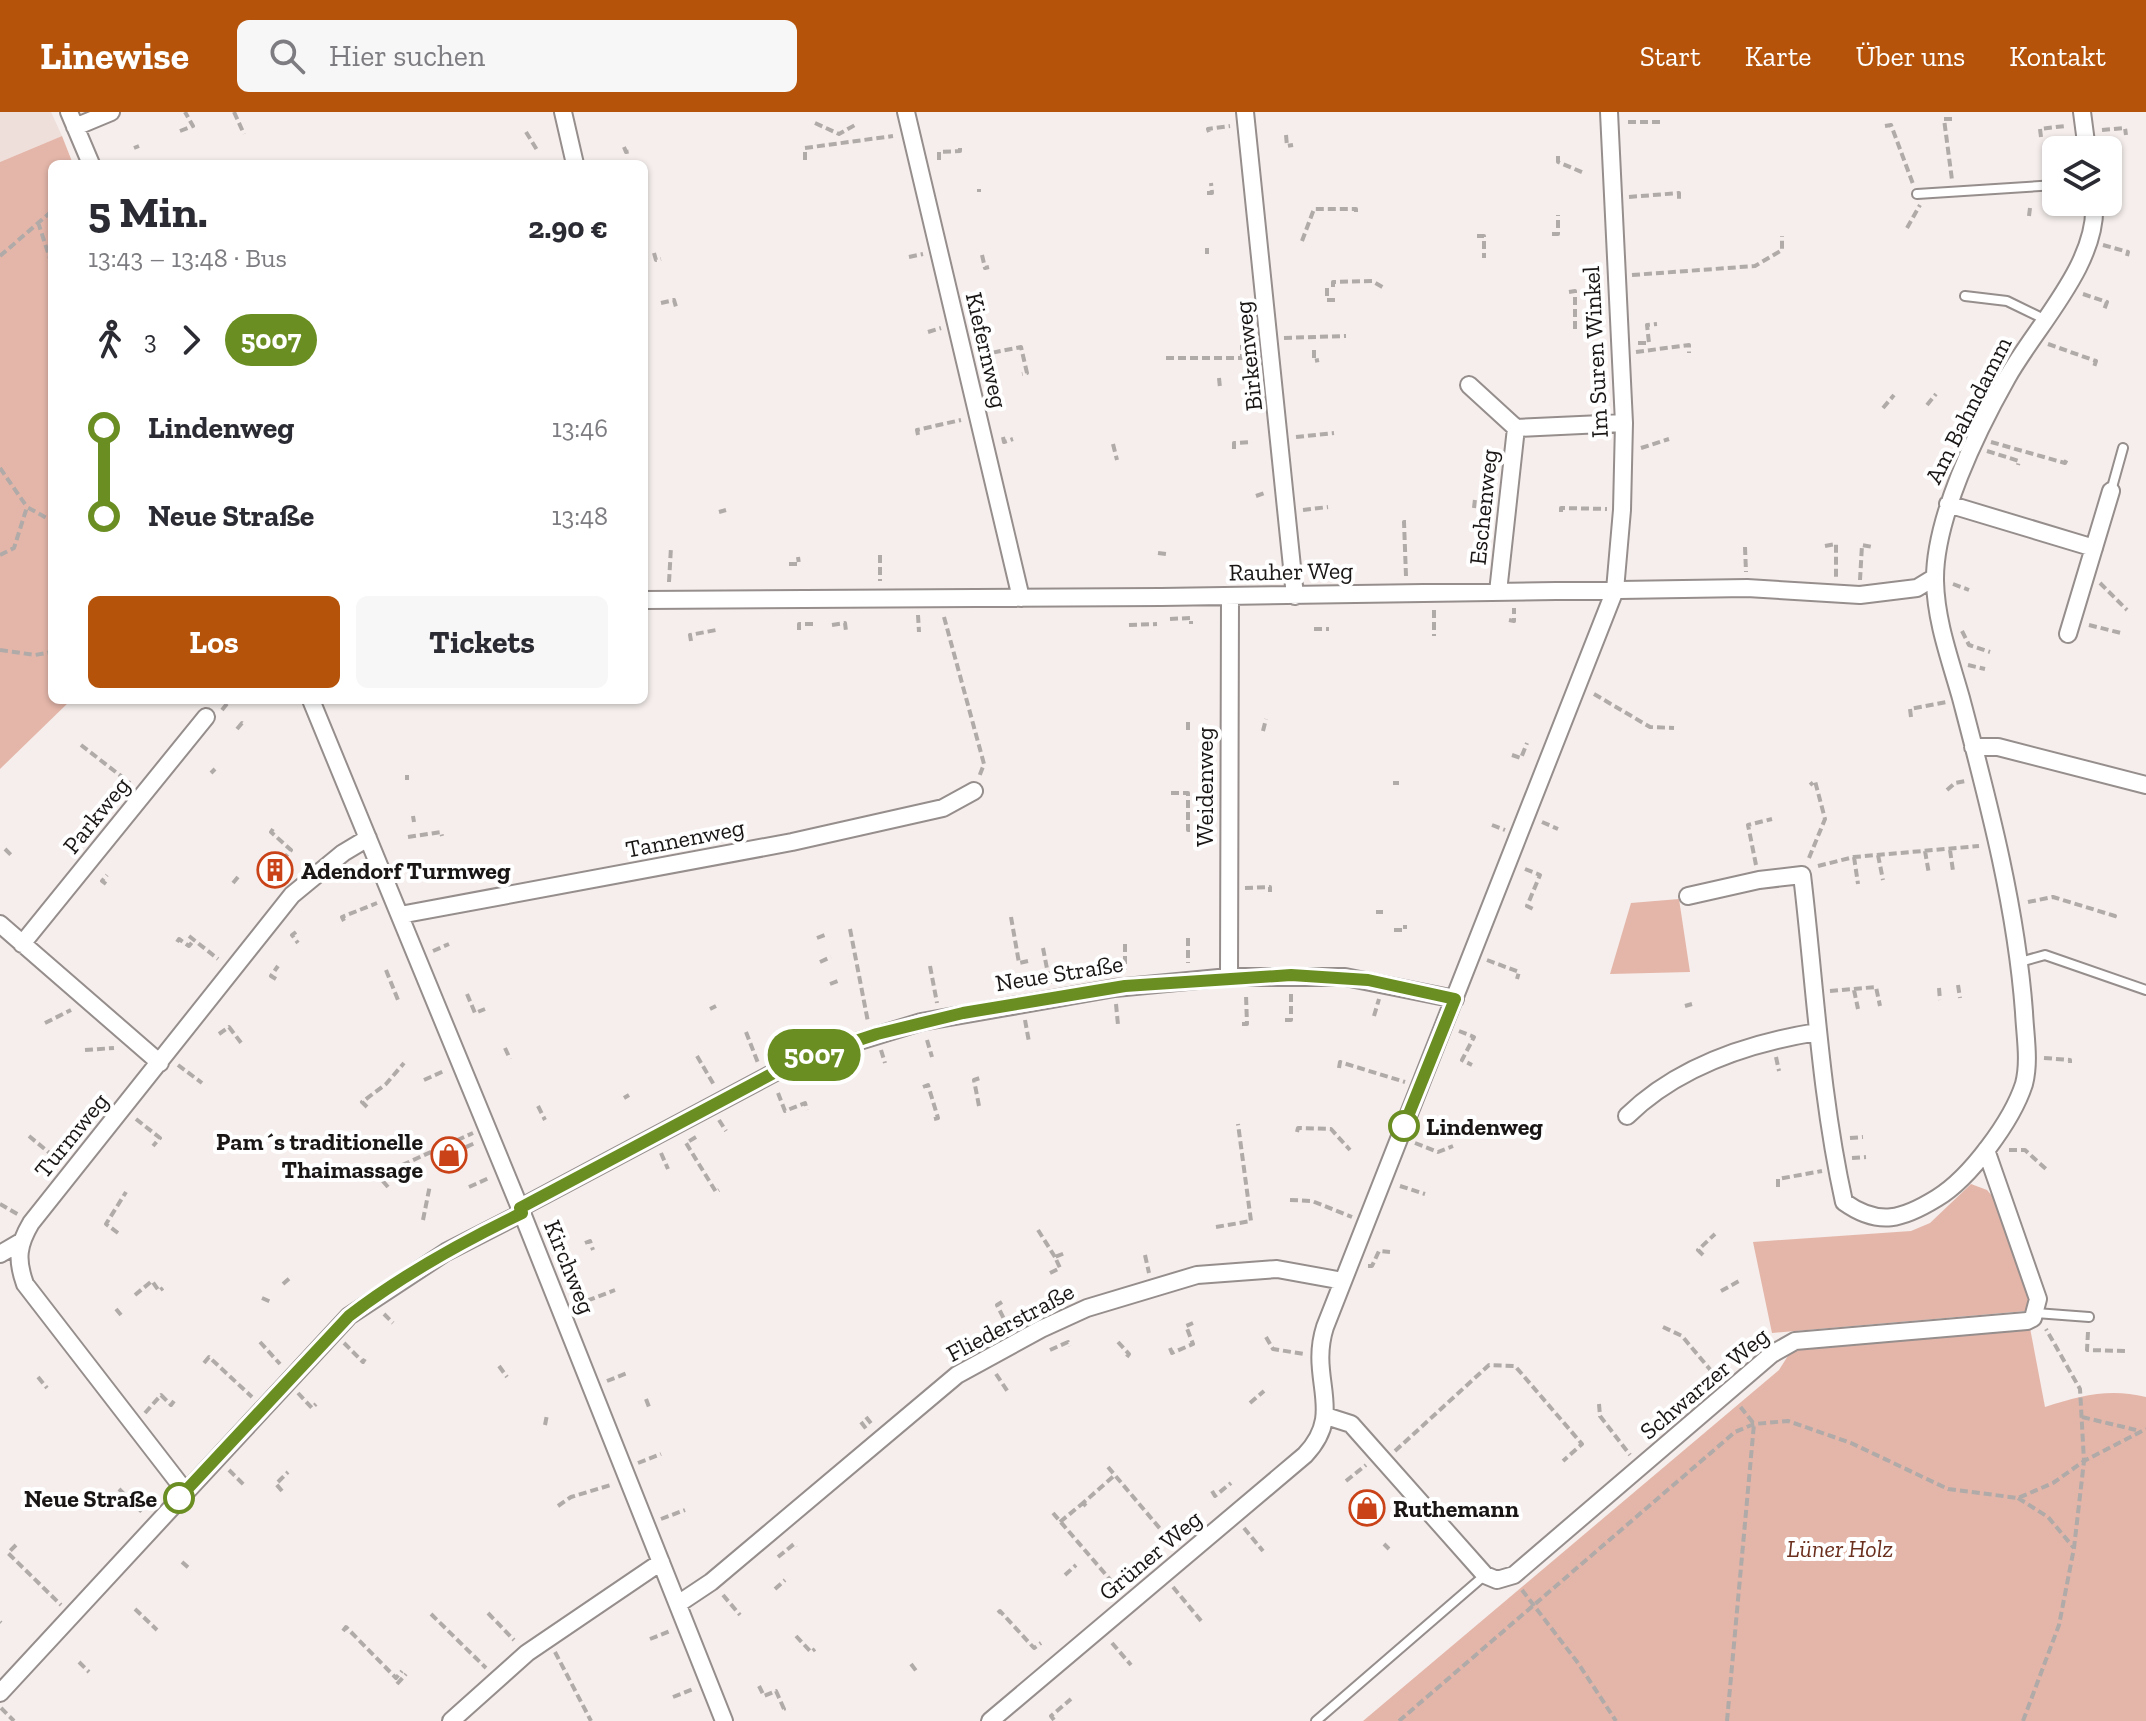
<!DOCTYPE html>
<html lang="de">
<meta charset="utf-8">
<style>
:root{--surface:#fff;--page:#f7f7f7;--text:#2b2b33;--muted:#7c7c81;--accent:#b45309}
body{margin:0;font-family:"Zilla Slab",serif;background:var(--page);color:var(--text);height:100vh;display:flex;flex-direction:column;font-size:30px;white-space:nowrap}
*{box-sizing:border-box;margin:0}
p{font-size:26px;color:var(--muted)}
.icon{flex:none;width:44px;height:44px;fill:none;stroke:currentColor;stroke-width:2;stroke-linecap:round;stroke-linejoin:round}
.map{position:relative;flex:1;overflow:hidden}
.details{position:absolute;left:48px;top:48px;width:600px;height:544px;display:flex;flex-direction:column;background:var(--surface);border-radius:12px;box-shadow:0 2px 6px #0004}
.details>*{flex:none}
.badge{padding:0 16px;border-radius:26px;font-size:28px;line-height:52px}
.tools{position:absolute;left:2042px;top:24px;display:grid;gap:16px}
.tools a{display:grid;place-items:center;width:80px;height:80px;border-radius:12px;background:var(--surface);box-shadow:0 2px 6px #0004;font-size:40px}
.map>.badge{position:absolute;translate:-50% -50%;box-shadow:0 0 0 4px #fff}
.legs{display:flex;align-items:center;gap:12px;height:88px;padding:0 40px;font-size:26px}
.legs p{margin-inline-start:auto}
.head{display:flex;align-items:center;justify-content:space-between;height:136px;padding:0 40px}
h1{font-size:44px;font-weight:700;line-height:60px}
.button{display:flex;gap:16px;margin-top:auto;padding:16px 40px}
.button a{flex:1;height:92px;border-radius:12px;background:var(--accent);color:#fff;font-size:32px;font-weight:700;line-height:92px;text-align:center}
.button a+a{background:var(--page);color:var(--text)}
ul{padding:0 40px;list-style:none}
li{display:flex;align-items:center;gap:28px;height:88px;font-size:30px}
li i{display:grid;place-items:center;width:12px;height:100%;margin:0 10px;background:currentColor}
li i::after{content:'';width:20px;height:20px;margin:-10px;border:6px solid;border-radius:50%;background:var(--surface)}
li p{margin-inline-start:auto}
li:first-child i{background:linear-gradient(#0000 50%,currentColor 0)}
li:last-child i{background:linear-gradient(currentColor 50%,#0000 0)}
header{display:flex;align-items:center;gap:48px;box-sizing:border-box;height:112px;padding:0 40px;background:var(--accent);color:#fff}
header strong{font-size:38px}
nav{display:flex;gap:44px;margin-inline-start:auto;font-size:28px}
.search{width:560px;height:72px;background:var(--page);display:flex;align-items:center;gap:20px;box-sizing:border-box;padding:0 28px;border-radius:12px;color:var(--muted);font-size:30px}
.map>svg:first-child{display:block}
.built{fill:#eedfda}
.green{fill:#e4b6a9}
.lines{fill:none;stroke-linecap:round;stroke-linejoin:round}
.service-casing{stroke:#958e8c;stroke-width:12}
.minor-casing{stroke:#958e8c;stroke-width:20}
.path{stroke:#b0aaa8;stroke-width:4;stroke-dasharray:8 4;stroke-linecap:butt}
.service{stroke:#fff;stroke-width:8}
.minor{stroke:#fff;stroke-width:16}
.line-1-casing{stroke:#fff;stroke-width:18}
.line-1{stroke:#6b8e23;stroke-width:12}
.stop-1-dot{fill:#fff;stroke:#6b8e23;stroke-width:4}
.labels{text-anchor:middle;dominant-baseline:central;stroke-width:8;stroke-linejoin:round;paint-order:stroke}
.street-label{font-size:24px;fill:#191615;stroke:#fff}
.poi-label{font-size:24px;font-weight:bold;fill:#191615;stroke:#fff;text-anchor:start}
.stop-label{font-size:24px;font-weight:bold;fill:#191615;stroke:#fff;text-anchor:start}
.park-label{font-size:24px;font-style:italic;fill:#6b2f1e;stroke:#fff}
</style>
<header>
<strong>Linewise</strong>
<div class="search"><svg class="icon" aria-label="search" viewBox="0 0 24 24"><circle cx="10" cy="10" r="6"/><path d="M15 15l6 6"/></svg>Hier suchen</div>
<nav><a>Start</a><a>Karte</a><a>Über uns</a><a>Kontakt</a></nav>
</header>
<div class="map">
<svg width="2146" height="1609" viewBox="0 0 2146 1609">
<rect width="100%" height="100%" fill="#f5eeec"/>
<path class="built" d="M0 0H51L62 24 0 50Z"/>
<path class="green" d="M62 24 73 52H52V588H71L0 657V50Z
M1679 787 1690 860 1610 862 1631 791Z
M1971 1072 1987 1078 1994 1086 2031 1190 2026 1199 1772 1221 1753 1130 1911 1119 1930 1111Z
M2030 1216 2045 1295C2081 1284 2108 1276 2146 1285V1609H1363L1779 1258 1791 1239Z"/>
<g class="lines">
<defs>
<path id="service" d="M1917 82 2056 73
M1965 184 2007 189 2044 207
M2111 379 2123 336
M2020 850 2045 843 2146 878
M2036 1201 2089 1205
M1316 1609 1485 1463"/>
<path id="minor" d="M69 0 91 52
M563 0 575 52
M906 0 1021 486
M1245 0 1295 484
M2082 0 2087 38
M75 15 111 0
M1469 273 1516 316 1624 311
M1948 392 2094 436
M1498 480 1516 316
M644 488 1161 485 1747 476 1860 483 1917 476 1935 465
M2068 522 2111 379
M311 588 522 1101 724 1609
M1973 635H1998L2146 673
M1688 784 1759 768 1802 763C1815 872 1820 982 1844 1090 1879 1115 1903 1107 1937 1086 1970 1066 2012 1009 2024 972 2030 949 2025 923 2024 900 2016 793 1988 689 1961 586 1950 547 1936 510 1935 469 1934 407 1977 319 2007 266 2036 214 2099 151 2094 90
M400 803 792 730 943 696 974 679
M0 812 160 951
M22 832 206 605
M1229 865 1230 484
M1627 1004C1678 954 1749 931 1817 920
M520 1096 798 948 921 910 1115 876 1229 865H1345L1455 887
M0 1142 19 1131
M1326 1304 1351 1312 1485 1463 1497 1468 1514 1463 1772 1242 1795 1229 2027 1209 2033 1206 2038 1187 1986 1038
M185 1379 25 1172C16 1147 18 1133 31 1111L292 783 343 741 368 726
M678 1492 711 1470 957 1263 1041 1217 1087 1196 1197 1163 1277 1157 1343 1169
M0 1581 349 1204 446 1140 522 1101
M451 1609 527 1541 661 1450
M990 1609 1305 1343C1346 1300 1308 1268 1325 1215L1615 478 1622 398 1624 311 1609 0"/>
</defs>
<use href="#service" class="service-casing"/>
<use href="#minor" class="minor-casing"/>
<path class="path" d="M234 0 244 22
M1952 7H1944L1952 68
M1628 10H1662
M815 11 839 22 855 13
M1885 14 1891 13 1913 72
M2102 18 2125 16 2126 23
M180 19 193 14 185 0
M526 20 537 38
M1209 20 1208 17 1230 14
M1286 23 1287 34 1293 33
M2041 25 2040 17 2065 14
M624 35 626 40 632 39
M134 36 139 34
M1558 44V50L1584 61
M805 48V36L893 24
M939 48V40L960 39V35
M979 77V80
M1207 81H1212L1211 71
M1629 85 1679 81V88
M2029 104 2030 96
M38 110 52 153
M1907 116 1920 93
M1552 122H1558V103
M1477 124H1484V146
M1302 129 1314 97H1356V100
M2103 133 2128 140 2127 144
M654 141 656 148 661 147
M1207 142V136
M982 143 985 156 989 155
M0 144 52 99
M909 145 923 142
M1632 163 1755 154 1782 138V124
M1333 175V170L1372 169 1384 176
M1327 176V188H1335
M1569 180 1575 179V217
M2083 182 2107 190 2104 198
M661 191 674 188 676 195
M928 220 941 216
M1284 226 1346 224
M1638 231H1649L1647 213 1657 212
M2048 232 2096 249 2094 255
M1314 238V249L1319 248
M1636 240 1689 233V241
M981 243 1021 235 1027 261 1022 262
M1166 246H1242V233
M1219 266 1220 276
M1927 293 1936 282
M1883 296 1894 283
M918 323 917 318 961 308
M1003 325 1004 330 1013 327
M1296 325 1334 321
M1991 330 2065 351 2067 347
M1113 332 1117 348
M1641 336 1669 327
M1234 337V331L1252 330
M1987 339 2019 349 2018 353
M0 356 27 395
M1256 384 1267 380
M1474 396 1475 387
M1303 398 1328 395
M719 400 726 398
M1561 400V396L1607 397
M1825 434 1836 432V466
M1745 435 1746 460
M1158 441 1166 442V438
M0 443 14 436 27 395 52 409
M880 443V469
M789 452H799L798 445
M1406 464 1404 410H1408
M1860 468 1862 433 1873 435
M669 470 671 435
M2100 471 2127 498
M1953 472 1969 478
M1434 498V524
M918 503 919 520
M944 505 984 652 979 665
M1170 507 1191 506V512
M1509 508 1514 509V496
M832 513 845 511 846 519
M1129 513 1157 512
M2089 513 2121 521
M1314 517H1329
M799 518V512H815
M1962 519 1969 533 1990 540
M691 529 690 523 716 518
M0 538 35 543 52 540
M1968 553 1985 557
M1594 582 1650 615 1674 616
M222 598 230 588
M1911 605 1910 597 1947 590
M1188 610V618
M237 617 242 611 245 614
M1263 619 1266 607
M81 633 130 671
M1512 643 1521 646 1527 631
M211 661 215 657
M407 663V668
M1393 671H1399
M1947 678 1955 671 1966 669
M1171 681H1188V718H1199
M413 704 414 710
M1542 710 1558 717
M1492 713 1505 718
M273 717 271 720 291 738 286 744
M408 725 441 720 442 724
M5 737 12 744
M1950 738 1953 759
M1925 739 1929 762
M1878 743 1883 768
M1854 745 1858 772
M1809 746 1825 707 1815 669 1810 673
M1756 753 1748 713 1772 707
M1818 754 1854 745 1979 734
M1525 757 1540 763 1527 794 1533 797
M233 771 238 765
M106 772 102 769 107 763
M1245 776 1270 775V780
M2028 790 2053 785 2115 804 2113 807
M1376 800H1383
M1011 805 1019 851 1028 849
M344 809 342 805 377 791
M850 817 868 910
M1394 818H1405V813
M296 820 292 823 298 831
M189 824 218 847
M817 826 825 823
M1188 826V851
M177 830 179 827 189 834 194 828
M1125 832V858
M1043 836 1050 872
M433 839 449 832
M1487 848 1519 860 1517 867
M820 850 831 845
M930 854 937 891
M386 858 398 888 395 889
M276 867 271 864 278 854
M830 872 838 869
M1958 873 1960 886
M1939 876 1940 888
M1854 878 1858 897
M1830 879 1876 875 1880 894
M467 882 475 901 485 897
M1116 892 1118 913
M1685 894 1692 892
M710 897 716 894
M1374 904 1379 887
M1025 908 1029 930
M1285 908H1291V881
M45 911 71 898
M1242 912H1247L1246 883
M1459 919 1474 925 1462 948 1472 953
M746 920 758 951
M219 922 229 915 242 932
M927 928 932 945
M505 936 510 947
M85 938 114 936
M881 938 885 951
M697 944 714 973
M1776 945 1779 959
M2044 946 2070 948V951
M178 953 202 971
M1339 956 1340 950 1405 970
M424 968 444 959
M923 975 928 973 938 1006 934 1007
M778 981 785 999 805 991 807 998
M624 986 629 983
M538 994 545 1008
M979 994 974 968 983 965
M367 995 362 990 386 972 404 951
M136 1007 160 1026 153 1034
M719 1008 726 1019
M1297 1020 1298 1016 1331 1017 1350 1038
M29 1024 58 1048
M696 1025 686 1031 716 1080 719 1078
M1850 1026 1863 1025
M1415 1031 1438 1040 1453 1034
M2009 1038H2025L2047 1058
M455 1040 475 1031
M661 1041 668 1057
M1852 1046 1866 1045
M1400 1074 1425 1082
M388 1075 381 1067 400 1054 473 1021
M469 1075 489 1066
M1778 1075V1067L1822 1059
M1290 1088 1312 1089 1352 1105
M0 1092 19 1103
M423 1108 430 1073
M1216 1115 1251 1109 1238 1012
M1038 1118 1055 1145
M118 1121 106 1112 126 1080
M585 1131 590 1129 593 1138
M1145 1143 1149 1161
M1703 1143 1698 1138 1715 1122
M1368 1154H1372L1379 1139 1390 1140
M1050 1161 1060 1156 1055 1145 1065 1141
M283 1172 292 1164
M1721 1179 1741 1168
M135 1183 152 1169 159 1179 163 1176
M262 1186 271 1190
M1002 1190 997 1193 1008 1215
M576 1193 615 1178
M116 1197 121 1203
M384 1202 393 1211
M1663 1215 1682 1224 1718 1267
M2088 1220 2087 1238 2126 1239
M1266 1225 1273 1237 1304 1242
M260 1230 280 1252
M1118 1230 1129 1242 1126 1246
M344 1231 363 1250 365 1247
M1170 1236 1172 1241 1193 1232 1186 1214 1193 1211
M1050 1238 1068 1230 1070 1234
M204 1251 209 1245 252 1285
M499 1254 507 1265
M996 1262 1008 1280
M38 1265 47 1276
M607 1269 627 1261
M298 1281 312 1296 316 1292
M646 1287 649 1295
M1250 1291 1264 1279
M1599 1292 1600 1304 1630 1343
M145 1301 161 1283 171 1293 174 1289
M866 1305 873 1314
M2082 1305 2136 1318
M861 1310 867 1318
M545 1313 547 1303
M1395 1339 1489 1253 1515 1254 1582 1332 1563 1349
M638 1351 661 1342
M1108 1355 1173 1432
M229 1358 244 1373
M1346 1369 1366 1353
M119 1377 143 1401
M282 1379 276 1372 288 1360
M1212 1379 1215 1384 1231 1371
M2018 1386 2048 1405 2074 1436
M558 1394 571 1385 611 1373
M1086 1394 1083 1391 1115 1363
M1053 1401 1119 1478
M661 1407 685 1398
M1060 1410 1083 1391
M1244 1416 1263 1439
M1384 1432 1389 1437
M16 1433 8 1441 61 1493
M778 1445 794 1432 796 1435
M182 1450 191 1458
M1065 1463 1076 1453
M1173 1475 1202 1510
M775 1477 785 1468
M1522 1478 1578 1551 1616 1609
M723 1483 740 1503
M135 1497 157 1518
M488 1501 514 1528
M998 1501 1000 1499 1034 1536 1041 1531
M431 1502 486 1556
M0 1510 1 1511
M343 1519 346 1515 396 1566 402 1559
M796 1524 811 1540 815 1537
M650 1527 670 1519
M1112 1531 1131 1553
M555 1540 591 1609
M79 1550 89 1560
M911 1552 917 1560
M397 1572 406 1562
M759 1574 764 1584 776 1579 784 1597 781 1598
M673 1585 693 1577
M1 1596 14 1609
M1054 1608 1051 1604 1071 1587
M1399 1609 1735 1320 1754 1312 1788 1309 1851 1331 1948 1377 2018 1386 2053 1371 2084 1349 2146 1317
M1727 1609 1754 1312 1739 1293
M2023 1609 2059 1513 2074 1436 2084 1349 2080 1277 2046 1217"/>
<use href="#service" class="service"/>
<use href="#minor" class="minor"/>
</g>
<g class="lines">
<defs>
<path id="line-1" d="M179 1386 349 1204C402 1163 462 1130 522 1101L520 1096 798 948 877 922 963 901 1125 874 1291 863 1368 868 1455 887 1404 1014"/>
</defs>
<use href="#line-1" class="line-1-casing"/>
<use href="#line-1" class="line-1"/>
</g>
<defs>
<symbol id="building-ring" viewBox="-11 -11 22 22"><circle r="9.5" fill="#fff" stroke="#ca4217" stroke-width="1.5"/><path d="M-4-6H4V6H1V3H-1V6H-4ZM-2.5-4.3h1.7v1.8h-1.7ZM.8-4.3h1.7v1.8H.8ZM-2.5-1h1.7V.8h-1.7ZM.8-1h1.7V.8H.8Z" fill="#ca4217"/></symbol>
<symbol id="shop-ring" viewBox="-11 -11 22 22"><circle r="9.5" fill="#fff" stroke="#ca4217" stroke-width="1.5"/><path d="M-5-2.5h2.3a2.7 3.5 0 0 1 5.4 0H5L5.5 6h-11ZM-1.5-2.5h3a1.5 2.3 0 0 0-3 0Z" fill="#ca4217"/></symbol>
</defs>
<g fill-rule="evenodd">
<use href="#building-ring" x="255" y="738" width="40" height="40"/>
<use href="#shop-ring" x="429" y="1023" width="40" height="40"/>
<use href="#shop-ring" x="1347" y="1376" width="40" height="40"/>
</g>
<g class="stop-1-dot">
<circle cx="1404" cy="1014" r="14"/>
<circle cx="179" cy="1386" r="14"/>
</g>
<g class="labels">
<g class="street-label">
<text transform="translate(987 238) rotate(77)">Kiefernweg</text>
<text transform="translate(1595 240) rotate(-93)">Im Suren Winkel</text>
<text transform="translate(1248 244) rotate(-96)">Birkenweg</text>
<text transform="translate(1968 298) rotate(-63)">Am Bahndamm</text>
<text transform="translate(1483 395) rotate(-84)">Eschenweg</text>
<text transform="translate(1291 459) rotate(-1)">Rauher Weg</text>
<text transform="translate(1204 675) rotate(-90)">Weidenweg</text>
<text transform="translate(96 703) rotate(-51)">Parkweg</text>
<text transform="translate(685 726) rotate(-11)">Tannenweg</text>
<text transform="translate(1059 861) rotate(-9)">Neue Straße</text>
<text transform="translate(71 1023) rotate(-51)">Turmweg</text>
<text transform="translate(570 1155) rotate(68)">Kirchweg</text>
<text transform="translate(1010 1210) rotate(-28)">Fliederstraße</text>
<text transform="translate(1704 1271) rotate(-40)">Schwarzer Weg</text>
<text transform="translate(1150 1443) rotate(-40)">Grüner Weg</text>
</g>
<g class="poi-label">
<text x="301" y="758">Adendorf Turmweg</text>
<text x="423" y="1029" text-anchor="end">Pam´s traditionelle<tspan x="423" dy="28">Thaimassage</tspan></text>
<text x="1393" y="1396">Ruthemann</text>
</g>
<g class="stop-label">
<text x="1426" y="1014">Lindenweg</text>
<text x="157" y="1386" text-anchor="end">Neue Straße</text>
</g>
<g class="park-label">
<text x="1840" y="1436">Lüner Holz</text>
</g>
</g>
</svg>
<div class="tools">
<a><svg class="icon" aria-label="layers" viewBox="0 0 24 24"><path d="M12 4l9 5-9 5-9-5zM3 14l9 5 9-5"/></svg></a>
</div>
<b class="badge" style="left:814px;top:943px;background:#6b8e23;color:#fff">5007</b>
<section class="details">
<div class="head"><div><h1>5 Min.</h1><p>13:43 – 13:48 · Bus</p></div><b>2.90 €</b></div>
<div class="legs"><svg class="icon" aria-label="walk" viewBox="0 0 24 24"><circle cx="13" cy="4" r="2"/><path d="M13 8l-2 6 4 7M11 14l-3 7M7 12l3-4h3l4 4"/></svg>3<svg class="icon" aria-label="forward" viewBox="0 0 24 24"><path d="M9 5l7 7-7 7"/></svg><b class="badge" style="background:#6b8e23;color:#fff">5007</b></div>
<ul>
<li><i style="color:#6b8e23"></i><b>Lindenweg</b><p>13:46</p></li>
<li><i style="color:#6b8e23"></i><b>Neue Straße</b><p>13:48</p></li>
</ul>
<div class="button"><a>Los</a><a>Tickets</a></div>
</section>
</div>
